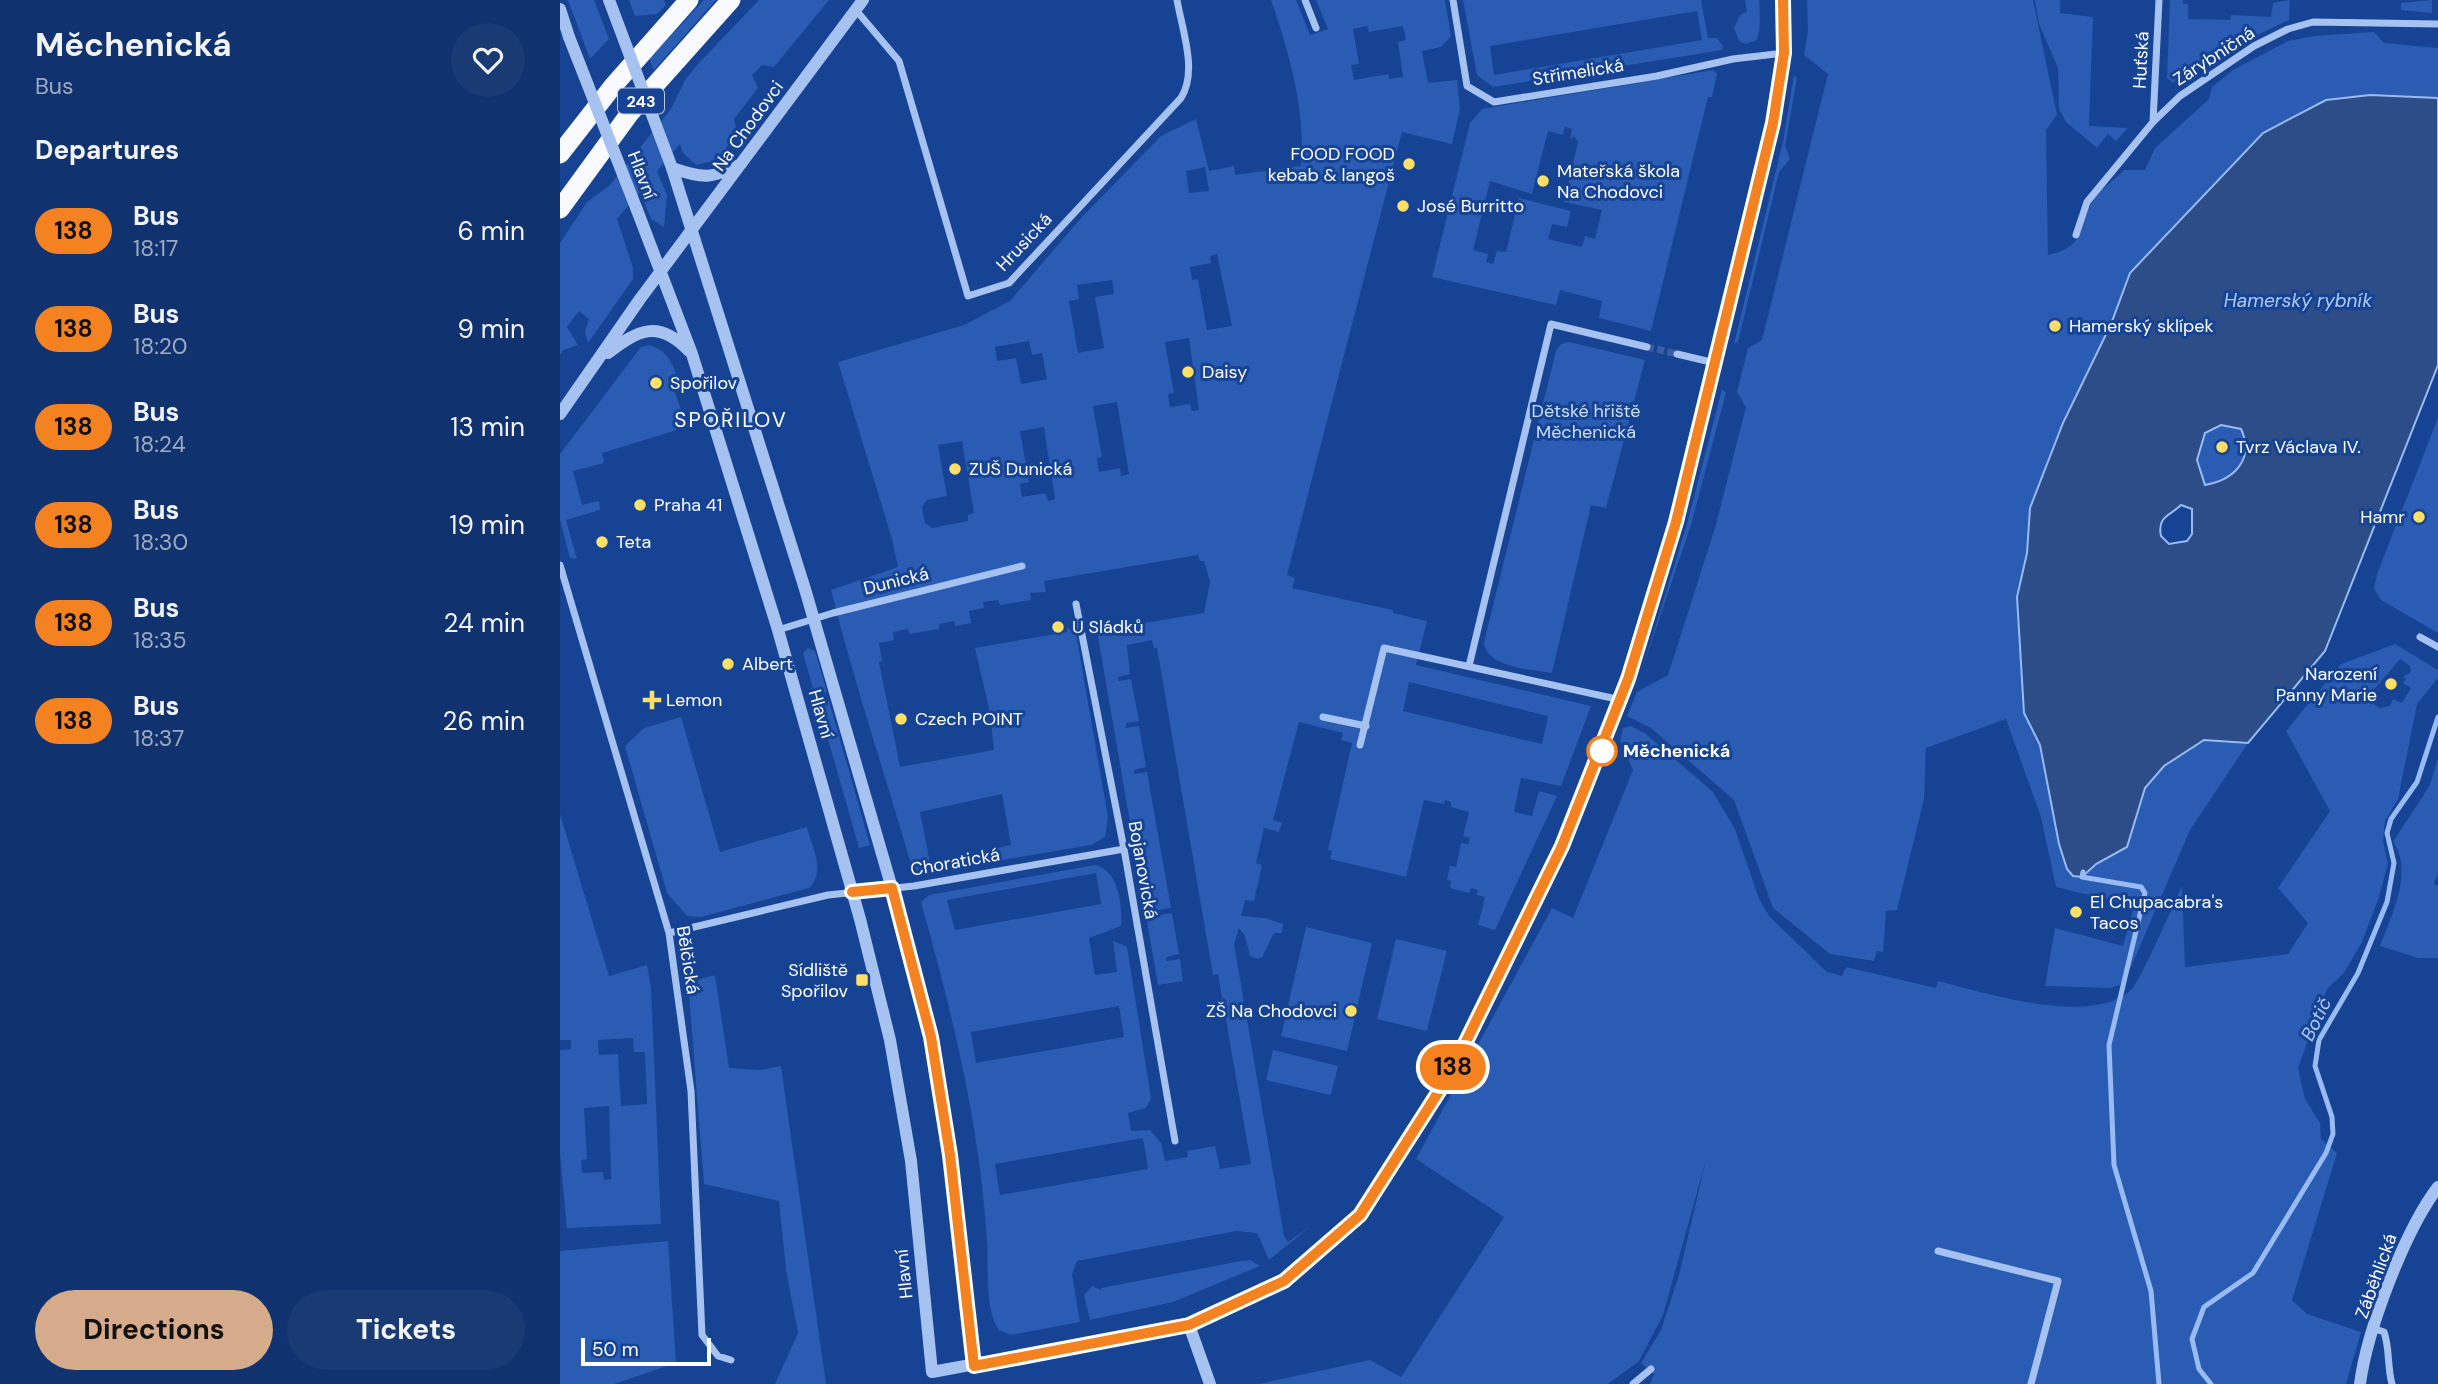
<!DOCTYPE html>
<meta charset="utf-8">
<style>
:root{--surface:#10326e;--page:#193a73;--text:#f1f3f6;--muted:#9caac2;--accent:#d6ab8b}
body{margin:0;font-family:"DM Sans",sans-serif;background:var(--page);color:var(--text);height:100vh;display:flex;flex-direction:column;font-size:26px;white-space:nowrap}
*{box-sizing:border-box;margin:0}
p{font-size:23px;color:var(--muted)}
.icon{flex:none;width:38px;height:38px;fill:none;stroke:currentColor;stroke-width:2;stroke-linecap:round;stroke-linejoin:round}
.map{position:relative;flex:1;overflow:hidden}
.details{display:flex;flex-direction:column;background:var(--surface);width:560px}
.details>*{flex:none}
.badge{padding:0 14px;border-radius:23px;font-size:24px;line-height:46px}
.scale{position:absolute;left:21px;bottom:18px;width:130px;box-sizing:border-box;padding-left:7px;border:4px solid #fff;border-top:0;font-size:19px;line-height:24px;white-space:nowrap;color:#fff;-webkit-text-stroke:5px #164393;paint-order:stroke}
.map>.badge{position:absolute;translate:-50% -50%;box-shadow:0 0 0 4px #fff}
h2{padding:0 35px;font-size:26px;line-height:63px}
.round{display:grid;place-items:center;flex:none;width:74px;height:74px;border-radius:37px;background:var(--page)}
.headline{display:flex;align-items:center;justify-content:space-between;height:119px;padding:0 35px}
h1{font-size:33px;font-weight:700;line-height:52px}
.cta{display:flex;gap:14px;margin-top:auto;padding:14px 35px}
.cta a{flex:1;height:80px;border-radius:42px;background:var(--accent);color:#111;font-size:28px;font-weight:700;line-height:80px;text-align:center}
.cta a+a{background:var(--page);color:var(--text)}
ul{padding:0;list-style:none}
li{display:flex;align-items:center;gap:21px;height:98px;padding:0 35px}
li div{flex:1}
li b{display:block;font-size:26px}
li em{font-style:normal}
li .badge{min-width:77px;font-weight:700;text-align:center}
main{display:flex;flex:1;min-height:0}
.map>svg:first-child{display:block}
.green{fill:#295cb2;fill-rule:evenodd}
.water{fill:#2c4d88;stroke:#98bbf3;stroke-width:2;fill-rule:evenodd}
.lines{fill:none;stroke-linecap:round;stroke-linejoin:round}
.stream{stroke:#98bbf3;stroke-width:5}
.minor-tunnel{stroke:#395fa3;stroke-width:7;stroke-dasharray:7 3.5;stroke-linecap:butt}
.minor{stroke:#a6c2f1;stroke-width:7}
.tertiary{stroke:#a6c2f1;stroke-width:12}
.trunk{stroke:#f8faff;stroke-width:19}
.tertiary-bridge{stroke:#a6c2f1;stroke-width:12}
.line-casing{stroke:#fff;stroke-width:16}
.line{stroke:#f58220;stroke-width:10}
.poi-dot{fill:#ffdf66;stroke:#164393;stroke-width:2.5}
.stop-dot{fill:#fff;stroke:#f58220;stroke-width:3.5}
.labels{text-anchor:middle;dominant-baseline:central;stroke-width:6;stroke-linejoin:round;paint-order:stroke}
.shield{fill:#164393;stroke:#b9c7df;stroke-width:2}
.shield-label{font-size:16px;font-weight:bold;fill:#fff}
.street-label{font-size:18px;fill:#fff;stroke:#164393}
.poi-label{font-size:18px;fill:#fff;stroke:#164393;text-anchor:start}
.park-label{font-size:18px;fill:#cddffc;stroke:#164393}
.stop-label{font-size:18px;font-weight:bold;fill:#fff;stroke:#164393;text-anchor:start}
.water-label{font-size:19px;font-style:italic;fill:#b2ccf8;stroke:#164393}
.quarter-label{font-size:21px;letter-spacing:2px;fill:#fff;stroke:#164393}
</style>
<main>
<section class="details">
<div class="headline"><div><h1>Měchenická</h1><p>Bus</p></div><a class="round"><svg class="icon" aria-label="heart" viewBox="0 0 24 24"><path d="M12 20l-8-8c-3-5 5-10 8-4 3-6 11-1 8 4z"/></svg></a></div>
<h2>Departures</h2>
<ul>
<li><span class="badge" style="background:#f58220;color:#111">138</span><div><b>Bus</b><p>18:17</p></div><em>6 min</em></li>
<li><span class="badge" style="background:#f58220;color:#111">138</span><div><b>Bus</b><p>18:20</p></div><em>9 min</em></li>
<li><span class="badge" style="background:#f58220;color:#111">138</span><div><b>Bus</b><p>18:24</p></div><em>13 min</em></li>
<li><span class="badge" style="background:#f58220;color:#111">138</span><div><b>Bus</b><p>18:30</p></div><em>19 min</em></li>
<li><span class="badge" style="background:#f58220;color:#111">138</span><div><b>Bus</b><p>18:35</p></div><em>24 min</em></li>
<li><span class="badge" style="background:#f58220;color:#111">138</span><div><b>Bus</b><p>18:37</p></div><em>26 min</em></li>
</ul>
<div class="cta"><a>Directions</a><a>Tickets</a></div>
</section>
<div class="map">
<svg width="1878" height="1384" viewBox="0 0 1878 1384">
<rect width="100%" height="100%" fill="#164393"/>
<path class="green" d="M8 0H34L49 39 30 59Z
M69 0H104L106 5 97 14 75 16Z
M144 0H156L94 70 89 59Z
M199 0H269L214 67 202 65 192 75 198 88 174 119 177 132 158 160 136 165 123 153 120 144 97 171 107 195 104 227 91 219 80 192 57 219 73 268V279L28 343 25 331 29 319 19 311 7 327 18 345 3 350 0 355V243L27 202 50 185 111 109 125 80 137 65Z
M711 0H736L750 35 768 29 756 0H885L891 36 881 47 862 51 868 83 897 80 900 109 892 144 842 132 727 575 735 578 732 588 833 610V613L867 621 856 665 1031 706 1001 786 961 778 954 812 972 816 979 791 997 796 935 930 918 925 925 897 917 895 918 890 911 888 909 893 890 888 891 881 887 880 890 866 896 867 901 843 908 844 910 838 903 836 909 812 891 807V802L885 800 884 804 864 800 846 877 770 859 772 851 768 850 792 743 781 740 783 733 739 722 713 820 722 823 719 832 704 828 696 863 702 865 694 901 685 900 681 916 705 918 723 924 722 933H714L702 957 698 959 690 956 685 936 679 928 674 944 724 1236 728 1242 751 1226 709 1260 697 1233 676 1231 517 1261 512 1274 520 1322 451 1335 439 1330C424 1308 429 1267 427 1241 420 1126 392 1012 361 902L369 895 535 865C558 869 563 906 561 926L529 938 535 975 557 972 553 941 567 947 591 1098 586 1108 568 1113 571 1131 590 1130 601 1143 605 1161 628 1157 627 1151 655 1146 660 1169 691 1164 658 974 653 975 597 648H594L592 640 567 645 570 674 558 677 559 681 571 679 579 721 566 723V728L579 726 586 767 574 770V774L587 772 611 908 598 910 599 915 612 913 619 954 606 957 607 961 620 959 623 981 598 985 537 631 644 613 650 582 644 561H640L638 555 484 581 486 592 470 593 471 600 440 605 438 600 423 602 424 608 409 611 411 623 395 626 394 621 379 624V629L349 634 348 629 333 632 334 640 319 643 322 661 319 662 340 767 434 750 430 713 415 648 507 632V627L516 634 548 817 545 837 531 845 354 875C327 780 295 686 271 590L338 567 332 539 278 362 404 325 450 301 521 218 601 136 636 119 649 171 674 166 675 175 741 166C746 112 729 51 711 0ZM807 26 809 32 843 26 846 40 838 42 843 77 829 79 828 74 794 80 791 65 799 64 793 29ZM645 167 649 191 629 193 626 171ZM657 254 672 326 647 330 638 279 632 280 630 267 651 263 650 256ZM552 280 554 294 535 297 544 348 518 353 509 301 519 299 517 285ZM629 338 639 410 632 411 630 404 610 407 608 394 614 393 605 342ZM469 341 472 355 482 353 487 379 461 384 456 358 437 361 435 347ZM557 402 569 474 561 476 560 468 539 472 537 458 542 457 533 406ZM484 427 495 499 488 501 486 493 462 497 460 484 469 482 460 431ZM402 441 414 513 408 515V521L372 528 365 523 362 507 367 500 387 496 378 445ZM849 682 988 716 982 744 843 711ZM442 794 451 845 370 862 360 812ZM536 873 541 904 395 930 387 900ZM559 1006 564 1037 416 1063 411 1032ZM583 1138 588 1169 440 1195 435 1164Z
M903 0H1141L1148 38H1157L1163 46 1162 50 933 87 917 75ZM1137 11 1142 40 934 75 930 46Z
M1185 0H1199C1200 13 1201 27 1197 40L1186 44 1179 41 1174 28 1180 15 1187 12Z
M1247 0H1473L1497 115 1486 130 1488 255C1530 246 1516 224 1536 196 1543 187 1556 179 1564 170H1585L1595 148 1649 99 1652 87 1673 70 1728 41 1754 36 1814 32 1824 43 1878 48V98L1845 97 1703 133 1570 273 1551 324 1503 423 1470 508 1464 713 1480 745 1499 844 1512 876 1522 877 1536 864 1567 847 1585 788 1604 766 1644 740 1688 743 1630 830 1571 967 1560 985 1551 988 1485 986 1495 928 1563 946 1574 906 1496 887 1481 817 1446 719 1366 748 1364 799 1337 910 1326 911 1323 952 1317 951 1314 961 1270 954 1213 908 1174 800 1091 728 1067 716 1077 692 1108 675 1155 528 1186 407 1177 392 1188 348 1202 340 1268 74 1244 55 1248 31Z
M1475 0H1500V13L1533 17 1529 126 1568 128 1556 141 1548 134 1537 148 1506 122 1499 109 1498 68 1479 24Z
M1610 0H1623V4H1628V19L1670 20 1671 15 1711 17 1713 3 1730 0 1729 20 1657 54 1613 83 1607 78Z
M1872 0V13L1841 10V3Z
M1153 70 1157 74 1152 97H1148L1091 331 1039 318 1042 301 1000 290 996 305 872 277 910 123 922 109ZM1005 127 1012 129 1010 140 1014 136 1018 142 1004 202 1042 210 1035 239 1025 236 1022 247 988 239 992 224 1007 227 1011 211 959 198 946 252 937 251 933 264 926 262 928 254 913 250 930 181 972 194 988 131 1003 135Z
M1234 75 1237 78 1225 146 1230 159 1219 172 1178 342 1174 344 1223 142Z
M1009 342 1085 360 1046 508 1031 505 992 673C971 669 926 668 924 642L996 351 1001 344Z
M90 345C109 352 112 363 119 381L112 384 127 427 42 453 44 463 13 471 22 505 39 501 40 510 6 520 17 559 10 558 0 520V454L81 347Z
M1162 389 1166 393 1131 525 1082 670 1127 524Z
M1878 418V633L1821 600 1814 589 1817 574Z
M1661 425 1681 429C1695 459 1674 480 1645 486L1637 460 1645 433Z
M1835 644 1878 670V678L1857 704 1838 799 1825 821 1823 841 1828 864 1818 900 1802 942 1784 973 1767 989 1738 1068 1745 1099 1760 1123 1761 1139 1777 1153 1732 1300 1747 1314 1801 1332 1786 1384H1090L1094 1374 1081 1363 1101 1330 1119 1275 1146 1160 1103 1315 1079 1361 1048 1384H699L810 1360 841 1377 944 1217 856 1159 992 908 1013 918 1073 770 1060 741 1063 728 1071 726 1086 734 1153 792 1175 829 1199 899 1209 916 1267 972 1282 976 1286 967 1376 988 1378 981C1426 993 1529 1026 1570 991 1580 983 1614 903 1622 886L1625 967 1728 954 1748 923 1718 888 1770 811 1726 731 1781 664ZM1840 659 1850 666 1851 672 1843 677 1846 679 1843 683 1851 688 1842 703 1833 699 1830 706 1820 708 1812 703 1811 693Z
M248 648 255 651 267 692 255 695 243 653Z
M269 701 310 845 299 848 258 704Z
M121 717 160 852 247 827C252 847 266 872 249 888L141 917 127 916 107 893 65 746 84 728Z
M1878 758V873L1874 884 1878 886V958H1858L1820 946C1831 917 1854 871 1833 842L1870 785Z
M0 814 49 976 87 965 91 988 101 1224 7 1228 0 1154V1050L11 1049V1040H0ZM73 1038 74 1052H85L87 1104 61 1106 58 1054 39 1055 38 1040ZM49 1106 51 1179 44 1180 43 1172 22 1173 21 1160 27 1159 24 1108Z
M746 927 812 943 787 1051 721 1036Z
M836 939 887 951 867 1031 817 1019Z
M155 975 169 1068 201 1070 221 1066 266 1384H215L238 1333 226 1270 219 1201 144 1184 128 982Z
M713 1050 778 1066 771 1095 706 1080Z
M108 1241 116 1363 54 1384H0V1251Z
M681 1261 690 1260 700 1266 613 1302 530 1320 524 1295 532 1286 541 1290V1288Z"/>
<path class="water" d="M1810 95 1878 98V365L1765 651 1688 743 1644 740 1604 766 1585 788 1567 847 1536 864 1522 877 1513 876 1507 869 1499 844 1480 745 1464 713 1457 597 1467 553 1470 508 1503 423 1551 324 1570 273 1703 133 1766 100ZM1661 425 1681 429C1695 459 1674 480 1645 485L1637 460 1645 433ZM1621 505 1632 509V534L1627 541 1609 544 1601 536C1597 516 1610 516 1621 505Z"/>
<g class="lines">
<path class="stream" d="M1523 872 1522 877 1581 887 1585 893 1549 1045 1554 1165 1591 1291 1599 1384
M1651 1384 1639 1369 1632 1339 1644 1307 1693 1273 1766 1153 1773 1134 1772 1117 1755 1066 1759 1040 1798 973 1827 902 1834 863 1827 833 1831 819 1857 782 1878 717"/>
<path class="minor-tunnel" d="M1087 347 1117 354"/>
<path class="minor" d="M745 0 756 28
M893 0 907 86 934 102 1097 76 1173 59 1224 53
M295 9 339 61 408 296 449 283 621 98C638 72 622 29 617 0
M1593 122 1599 0
M1516 235 1527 202 1593 122 1620 96 1694 46 1728 29 1753 22 1878 24
M1117 354 1155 363
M0 565 109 933 131 1091 142 1335 158 1356 171 1360
M516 604 564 849 615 1141
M218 630 273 613 462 566
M1860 637 1878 647
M909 666 991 324 1087 347
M763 717 806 726
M800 745 824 648 1061 700
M109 933 268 895 354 886 564 849
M1378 1251 1498 1281 1471 1384
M629 1325 724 1281 800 1215 889 1074 1002 846 1061 700 1116 522 1213 123 1224 53 1223 0
M1815 1329 1824 1332C1830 1349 1827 1366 1832 1384
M1073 1384 1091 1369"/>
<path class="tertiary" d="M0 9 9 37
M112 168 245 589 338 909 371 1037 390 1155 414 1366
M112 168C144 179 151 179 181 164
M77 210 132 354 218 630 300 919 330 1040 351 1161 372 1372 629 1325 650 1384
M48 353C78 330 98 319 129 351
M0 414 80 299 303 0
M1800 1384C1807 1330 1845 1230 1878 1187"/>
<path class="trunk" d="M0 154 53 86 129 0
M0 209 70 113 171 0"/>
<path class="tertiary-bridge" d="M49 0 112 168
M9 37 77 210"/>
</g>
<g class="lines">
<defs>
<path id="line" d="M292 892 332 888 371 1037 390 1155 414 1366 629 1325 724 1281 800 1215 890 1074 1002 846 1068 679 1116 522 1213 123 1224 53 1223 0"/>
</defs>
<use href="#line" class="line-casing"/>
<use href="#line" class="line"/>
</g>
<g class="poi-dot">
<circle cx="849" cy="164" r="7"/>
<circle cx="983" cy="181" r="7"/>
<circle cx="843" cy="206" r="7"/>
<circle cx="1495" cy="326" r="7"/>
<circle cx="628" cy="372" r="7"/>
<circle cx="96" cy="383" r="7"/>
<circle cx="1662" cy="447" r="7"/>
<circle cx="395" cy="469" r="7"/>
<circle cx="80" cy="505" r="7"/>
<circle cx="1859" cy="517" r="7"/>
<circle cx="42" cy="542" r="7"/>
<circle cx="498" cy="627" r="7"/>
<circle cx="168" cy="664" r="7"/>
<circle cx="1831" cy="684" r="7"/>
<path d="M88.5 689.5h7v7h7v7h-7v7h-7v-7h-7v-7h7z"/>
<circle cx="341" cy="719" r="7"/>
<circle cx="1516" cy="912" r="7"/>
<rect x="295" y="973" width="14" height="14" rx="3.5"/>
<circle cx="791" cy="1011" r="7"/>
</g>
<circle class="stop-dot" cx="1042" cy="751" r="14"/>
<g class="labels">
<rect class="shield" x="58" y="88.5" width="46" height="25" rx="5"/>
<g class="shield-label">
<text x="81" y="101">243</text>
</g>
<g class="street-label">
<text transform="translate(1654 56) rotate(-33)">Zárybničná</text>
<text transform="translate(1581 60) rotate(-87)">Huťská</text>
<text transform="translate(1018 72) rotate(-9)">Střimelická</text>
<text transform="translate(188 126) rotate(-54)">Na Chodovci</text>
<text transform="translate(82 175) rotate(69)">Hlavní</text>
<text transform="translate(464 242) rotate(-47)">Hrusická</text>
<text transform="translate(336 581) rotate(-14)">Dunická</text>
<text transform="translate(261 714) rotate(74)">Hlavní</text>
<text transform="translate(395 862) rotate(-10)">Choratická</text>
<text transform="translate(583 870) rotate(80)">Bojanovická</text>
<text transform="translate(128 960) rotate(81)">Bělčická</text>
<text transform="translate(344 1274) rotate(-96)">Hlavní</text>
<text transform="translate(1816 1276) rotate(-70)">Záběhlická</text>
</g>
<g class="poi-label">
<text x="835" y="154" text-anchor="end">FOOD FOOD<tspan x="835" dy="21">kebab &amp; langoš</tspan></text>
<text x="997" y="171">Mateřská škola<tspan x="997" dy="21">Na Chodovci</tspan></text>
<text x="857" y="206">José Burritto</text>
<text x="1509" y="326">Hamerský sklípek</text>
<text x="642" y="372">Daisy</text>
<text x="110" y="383">Spořilov</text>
<text x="1676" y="447">Tvrz Václava IV.</text>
<text x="409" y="469">ZUŠ Dunická</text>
<text x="94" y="505">Praha 41</text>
<text x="1845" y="517" text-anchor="end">Hamr</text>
<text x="56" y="542">Teta</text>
<text x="512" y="627">U Sládků</text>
<text x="182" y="664">Albert</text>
<text x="1817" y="674" text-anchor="end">Narození<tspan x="1817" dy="21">Panny Marie</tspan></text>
<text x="106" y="700">Lemon</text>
<text x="355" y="719">Czech POINT</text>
<text x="1530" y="902">El Chupacabra's<tspan x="1530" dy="21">Tacos</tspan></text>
<text x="288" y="970" text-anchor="end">Sídliště<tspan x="288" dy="21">Spořilov</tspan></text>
<text x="777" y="1011" text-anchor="end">ZŠ Na Chodovci</text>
</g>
<g class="park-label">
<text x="1026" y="411">Dětské hřiště<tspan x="1026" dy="21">Měchenická</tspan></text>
</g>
<g class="stop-label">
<text x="1063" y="751">Měchenická</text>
</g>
<g class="water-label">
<text x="1738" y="300">Hamerský rybník</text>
<text transform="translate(1756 1019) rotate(-64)">Botič</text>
</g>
<g class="quarter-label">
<text x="171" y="420">SPOŘILOV</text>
</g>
</g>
</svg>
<div class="scale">50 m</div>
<b class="badge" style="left:893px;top:1067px;background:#f58220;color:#111">138</b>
</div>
</main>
